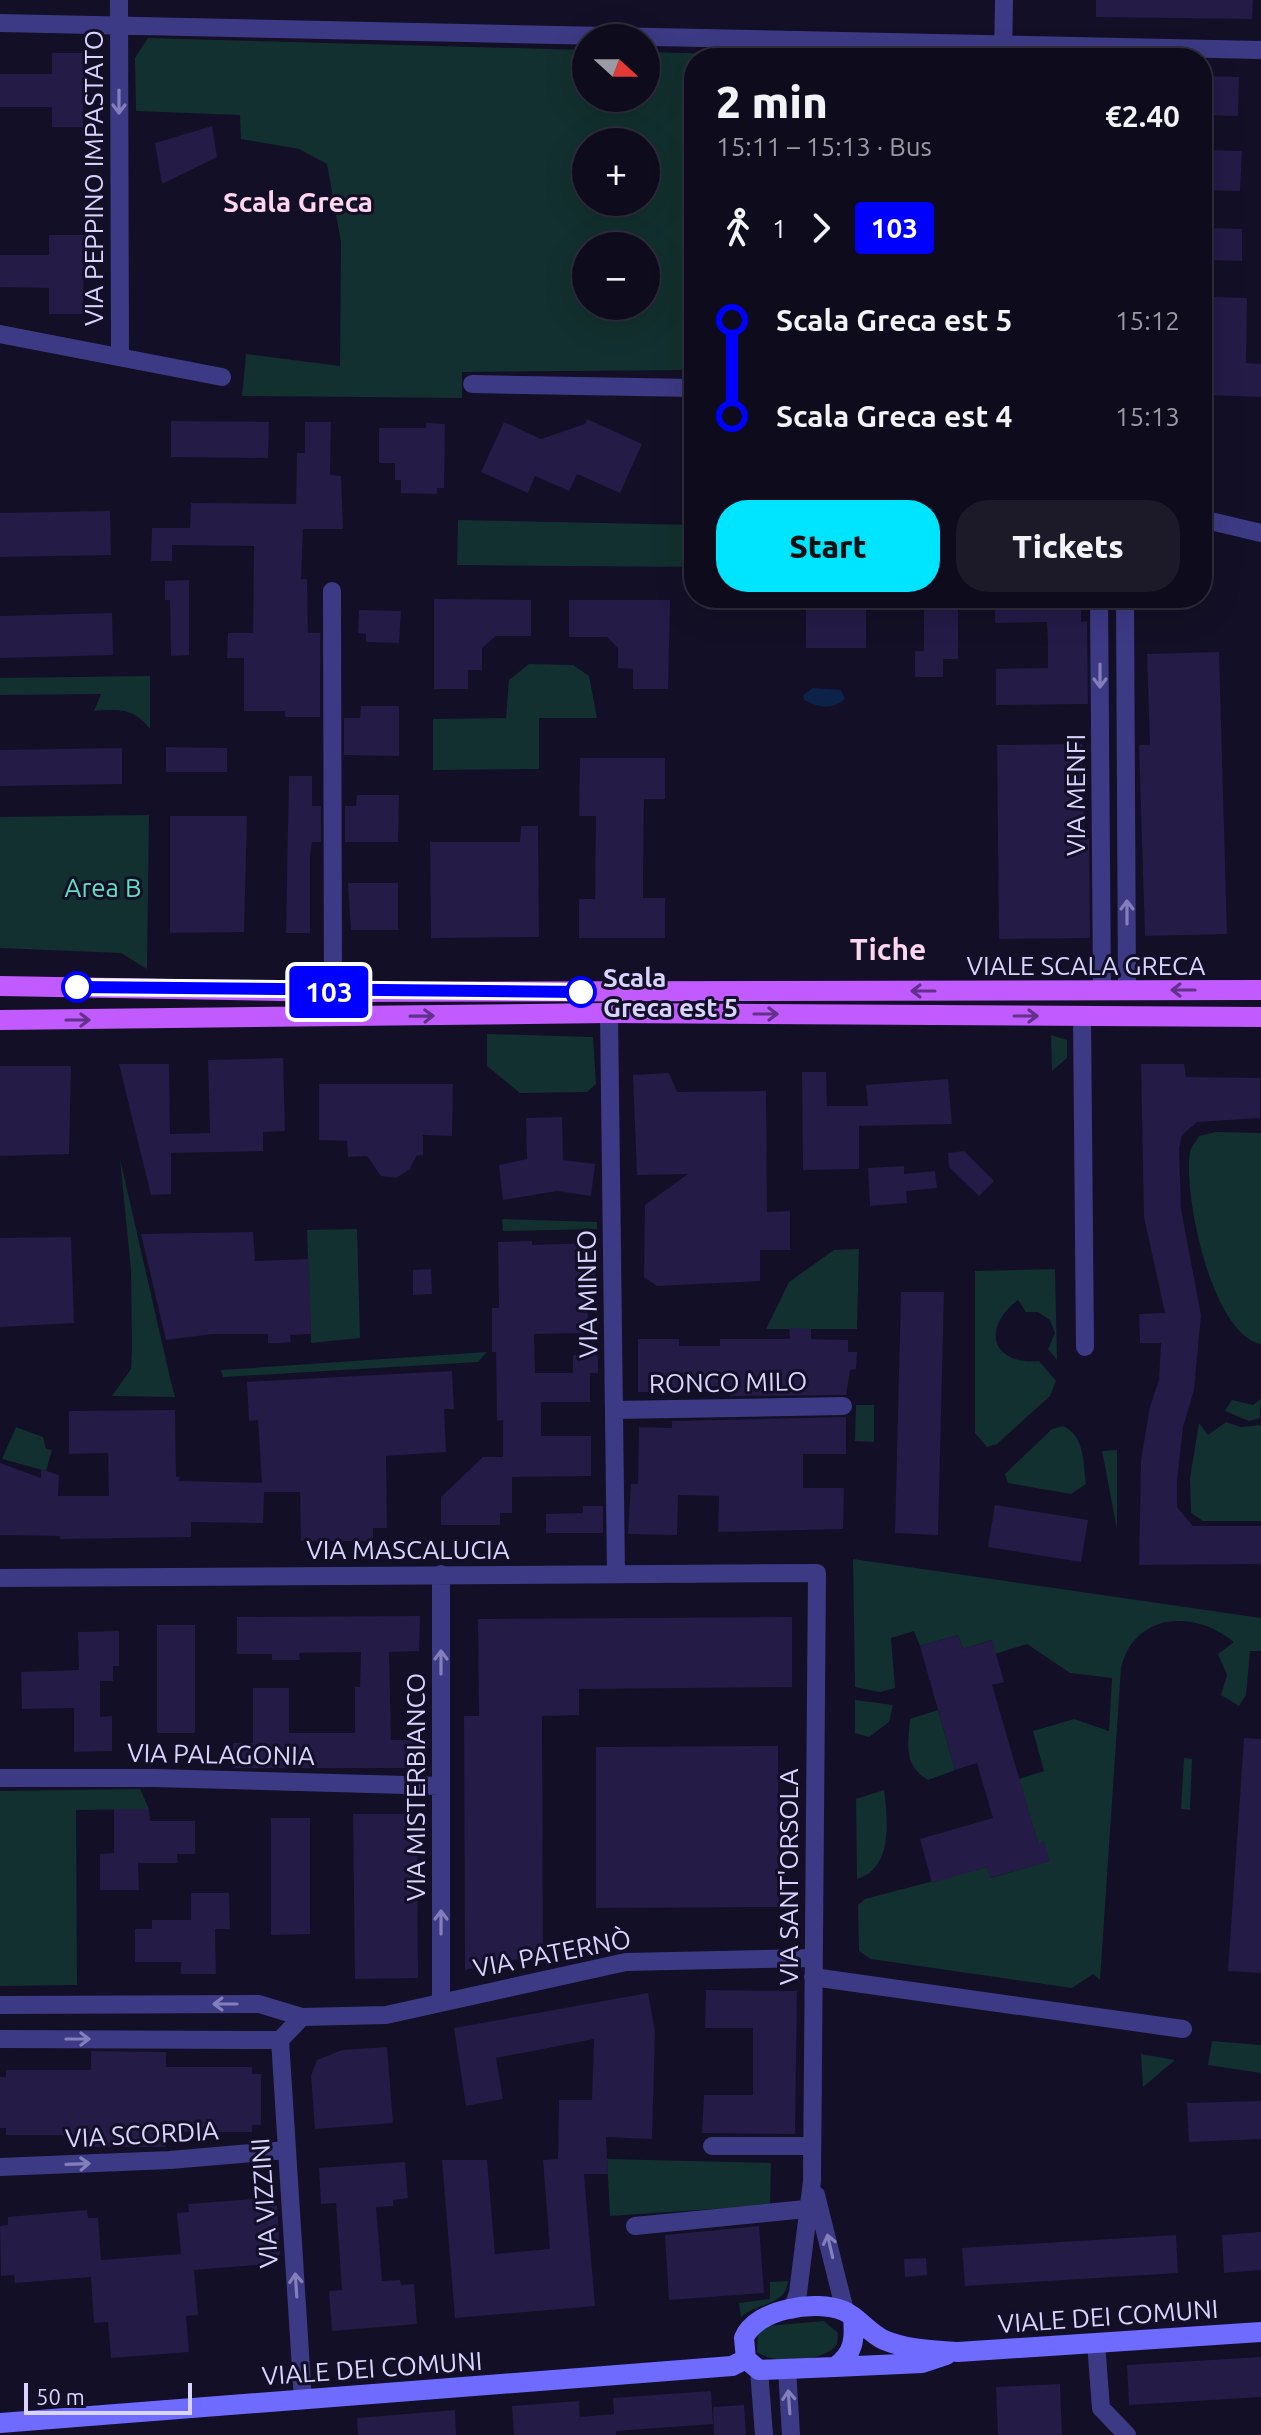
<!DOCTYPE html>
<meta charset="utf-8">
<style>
:root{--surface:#0e0b1c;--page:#1c1929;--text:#f1f3f6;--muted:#9b9ba3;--line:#2e2b3b;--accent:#00e5ff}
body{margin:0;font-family:Ubuntu,sans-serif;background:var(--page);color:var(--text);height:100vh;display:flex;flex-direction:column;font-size:30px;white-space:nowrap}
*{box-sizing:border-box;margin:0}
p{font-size:26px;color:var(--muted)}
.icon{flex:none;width:44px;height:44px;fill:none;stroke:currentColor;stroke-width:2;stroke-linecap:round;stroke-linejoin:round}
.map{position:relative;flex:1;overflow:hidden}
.details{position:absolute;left:684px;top:48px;width:528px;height:560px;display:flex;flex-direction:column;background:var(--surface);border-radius:32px;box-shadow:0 8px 32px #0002,0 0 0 2px var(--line)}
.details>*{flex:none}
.badge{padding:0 16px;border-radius:6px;font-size:28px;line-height:52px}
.needle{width:52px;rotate:111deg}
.fabs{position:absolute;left:572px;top:24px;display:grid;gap:16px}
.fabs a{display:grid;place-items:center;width:88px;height:88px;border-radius:50%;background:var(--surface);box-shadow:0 8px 32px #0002,0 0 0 2px var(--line);font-size:40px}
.scale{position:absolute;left:24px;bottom:20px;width:168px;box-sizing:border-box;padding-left:8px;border:4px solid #d9d4ff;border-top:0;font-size:22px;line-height:28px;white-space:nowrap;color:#d9d4ff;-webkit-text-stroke:6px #130f26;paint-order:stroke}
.map>.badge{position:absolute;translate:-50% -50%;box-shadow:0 0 0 4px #fff}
.legs{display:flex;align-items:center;gap:12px;height:88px;padding:0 32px;font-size:26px}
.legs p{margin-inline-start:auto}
.overview{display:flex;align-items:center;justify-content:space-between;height:136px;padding:0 32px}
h1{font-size:44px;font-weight:800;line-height:60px}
.button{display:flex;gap:16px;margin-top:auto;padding:16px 32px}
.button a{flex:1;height:92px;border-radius:32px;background:var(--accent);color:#111;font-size:32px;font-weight:800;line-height:92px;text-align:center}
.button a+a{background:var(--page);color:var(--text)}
ul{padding:0 32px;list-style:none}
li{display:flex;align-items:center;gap:28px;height:96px;font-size:30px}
li i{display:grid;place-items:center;width:12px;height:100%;margin:0 10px;background:currentColor}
li i::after{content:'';width:20px;height:20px;margin:-10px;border:6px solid;border-radius:50%;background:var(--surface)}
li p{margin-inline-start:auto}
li:first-child i{background:linear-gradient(#0000 50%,currentColor 0)}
li:last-child i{background:linear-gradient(currentColor 50%,#0000 0)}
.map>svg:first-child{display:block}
.green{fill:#12302f;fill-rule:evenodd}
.water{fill:#0c2248}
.building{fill:#241b47}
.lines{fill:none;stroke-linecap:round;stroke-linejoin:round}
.street{stroke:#3d3a85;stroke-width:18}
.secondary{stroke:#6f6bff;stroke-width:20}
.primary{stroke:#c25bff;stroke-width:20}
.oneway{stroke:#837fbc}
.oneway2{stroke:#623188}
.line-1-casing{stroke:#fff;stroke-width:18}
.line-1{stroke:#00f;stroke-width:12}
.stop-1-dot{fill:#fff;stroke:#00f;stroke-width:4}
.labels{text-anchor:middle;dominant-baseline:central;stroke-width:6;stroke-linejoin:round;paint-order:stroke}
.street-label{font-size:26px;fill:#d9d4ff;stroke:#130f26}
.park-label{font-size:26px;fill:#5fe0c0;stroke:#130f26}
.stop-label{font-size:26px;font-weight:bold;fill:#d9d4ff;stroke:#130f26;text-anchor:start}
.neighbourhood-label{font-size:28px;font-weight:bold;fill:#ffd6f0;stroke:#130f26}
.quarter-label{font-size:30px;font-weight:bold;fill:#ffd6f0;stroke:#130f26}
</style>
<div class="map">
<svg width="1261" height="2435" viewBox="0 0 1261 2435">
<rect width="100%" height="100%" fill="#130f26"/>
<path class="green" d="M148 38 586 50V98H646V52L886 58H694L693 370 462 372V398L242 396 246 354 340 366 341 242 327 164 299 149 241 139 240 115 136 111 135 58ZM586 142H646V202H586ZM586 246H646V306H586Z
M458 520 694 525V567L457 565Z
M529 664 573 665 589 676 597 718H539V769L433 770V719L506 718 509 680Z
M150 676V729C134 708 119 709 94 711L101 694 0 695V678Z
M149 815 147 969 121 953 0 948V817Z
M487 1034 593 1037 596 1084 587 1092 520 1093 487 1066Z
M1051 1035 1067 1040V1058L1052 1071Z
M1216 1132 1261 1133V1344C1212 1335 1183 1195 1190 1152 1191 1147 1196 1141 1199 1136Z
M120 1159 171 1382 175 1397 112 1396 131 1369 132 1347 131 1270Z
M502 1219 597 1222V1229L503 1231Z
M357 1229 360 1338 311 1343 307 1230Z
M859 1249 857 1329H766L789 1282 834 1250Z
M1055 1269 1057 1360 1048 1349 1055 1333 1050 1320 1038 1312H1026L1018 1300C982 1327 990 1365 1039 1361L1056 1381 1050 1396 997 1444 987 1447 975 1433V1271Z
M487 1352 478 1362 223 1377 221 1370Z
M1261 1399 1260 1418 1249 1421 1225 1411 1232 1400 1253 1405Z
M856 1405H874V1442L855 1441Z
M1226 1422 1241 1427 1261 1425V1521H1203L1191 1513 1190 1478 1199 1423 1208 1435Z
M1063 1426C1085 1436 1083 1462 1086 1484L1071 1494 1008 1483 1005 1474 1052 1429Z
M16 1427 43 1437 46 1449 52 1450 46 1471 2 1459Z
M1117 1450V1529L1102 1451Z
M853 1559 1261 1618V1651H1250L1246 1695 1239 1706 1221 1695 1227 1675 1218 1654 1234 1642C1194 1609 1134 1613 1121 1668L1100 1980 1093 1974 1072 1988 871 1959 859 1951 858 1905 865 1899 987 1867 991 1878 1049 1861 1038 1843 1019 1779 1044 1771 1033 1731 1074 1719 1109 1731 1112 1678 1070 1673 1027 1644 995 1654 991 1640 963 1649 958 1635 920 1646 914 1631 891 1638 895 1688 880 1692 855 1687Z
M855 1700 893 1705 889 1722 869 1737 855 1733Z
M938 1710 955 1770 928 1780C903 1765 908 1745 910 1719Z
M1184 1758 1192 1759 1190 1810 1181 1809Z
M140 1789 149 1809 76 1810 77 1985 0 1986V1791Z
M884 1790C888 1821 893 1868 857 1879L856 1799Z
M1212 2041 1261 2045V2073L1208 2065Z
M1141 2054 1175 2060 1143 2087Z
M607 2159 771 2163 770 2205 610 2216Z
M788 2281C786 2306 760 2301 741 2317L739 2303 770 2299V2282Z
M824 2321 838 2333 837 2344C826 2362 773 2365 757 2352L758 2332 766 2326Z"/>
<path class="water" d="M813 688 841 690 845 699C832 710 819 708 804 700L803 695Z"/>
<path class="building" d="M1096 0H1253L1252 19 1096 17Z
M52 53H84L83 127H52V107H0V74H52Z
M1202 76 1239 77 1238 116 1202 115Z
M212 126 217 157 162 184 155 143Z
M1202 150 1242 151 1240 191 1202 190Z
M1202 228 1242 229V261L1202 260Z
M49 235H84L83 314H49V288L0 287V255H49Z
M1214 297 1247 298 1246 363 1261 364V397L1209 395Z
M587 419 642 444 620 493 577 474 569 491 535 476 528 493 481 472 504 422 541 439 585 424Z
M171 421 269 422 268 458 171 457Z
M305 422H331L330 475 341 476 343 529H303L301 579H307L308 633H320V717H285V711H244V658H227L228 633H253L254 546 172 545V561H151L152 528H190L191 503 296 504 297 453H305Z
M426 423 445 424 444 488H437V494L401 493V480H395V463H379V428H426Z
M110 511 111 555 0 557V513Z
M189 580V655L171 656 170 600H165V581Z
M924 598H958V659H943V677H915V651H924Z
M995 598H1081V622L1087 621 1088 704 996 705V669L1048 668V645L1047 622 995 623Z
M434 599 531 600V636H496L482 648V670H468V689H434Z
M806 599H866V648H806Z
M569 600H670L668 689H633V669L618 668V648L607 637H569Z
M359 610 401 611 399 643 366 642V634L358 633Z
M112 613 113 655 0 658V616Z
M1219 652 1227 934 1145 936 1139 745H1150L1147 654Z
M361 706H399V756L344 755V718H360Z
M1082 744 1084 839H1089L1090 938 999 939 997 745Z
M166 747 227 748V772H166Z
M122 748V784L0 786V750Z
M580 758H665V799H644L643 876V898H665V938H579V899H595L596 816H579Z
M289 776H312V806H321V842H312L310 855V933H286Z
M357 795H399L398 842H345V806H356Z
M170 816H247L244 932 170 933Z
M521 826H538L539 937 431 938 430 842H520Z
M348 883H398V930H351Z
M283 1058 285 1131 263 1132V1151L171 1153V1194L151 1195 119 1064H169L170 1134 210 1133 208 1060Z
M1141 1064H1184L1186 1077 1260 1078V1118L1197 1122 1182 1135 1179 1148 1181 1209 1201 1315 1194 1390 1183 1427 1177 1480V1507L1193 1526H1261V1564L1139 1565 1141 1460 1150 1407 1159 1380 1161 1343H1140L1139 1314 1165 1313 1144 1217Z
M0 1066H71L69 1154 0 1156Z
M802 1072H826L827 1106H868L866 1085 948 1079 952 1124 859 1126V1169L803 1170Z
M669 1073 677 1092 766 1091 767 1212 790 1211V1250H760V1281L657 1286 644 1277 645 1205 688 1174 637 1175 633 1075Z
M319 1084H453L452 1136 423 1135V1155H417L409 1170 396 1178 381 1176 367 1156 348 1157 347 1141 319 1140Z
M562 1117 563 1160 595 1164 591 1196 557 1191 503 1200 499 1165 527 1159 526 1118Z
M964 1151 994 1181 979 1196 949 1167 948 1153Z
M904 1166V1174L935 1171 937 1188 906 1191 907 1203 870 1206 868 1168Z
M253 1232 255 1261 309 1259 311 1334 290 1335 291 1342 280 1343H268V1334H213L166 1340 141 1234Z
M71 1237 74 1323 0 1327V1238Z
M532 1241V1245L594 1243 595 1275H587L588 1333 534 1334 535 1373H590V1402H541V1436H591V1476L512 1477V1513H500V1525H441V1497L483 1457H503V1420L497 1421 496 1352H492V1308H499L498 1242Z
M431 1269 432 1294 413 1295V1270Z
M901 1292H944L938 1535 895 1533Z
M789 1328 811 1329V1339L848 1340V1352H857L856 1369 850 1370 846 1395 730 1396 731 1386H679V1392H638V1339H679V1346H720V1339H790Z
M573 1355H598V1373H573Z
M452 1371 454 1409H444L446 1452 386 1456 387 1528H373V1541H301L300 1492H264L263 1523 191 1522V1537L60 1539V1536L0 1535V1463L41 1478V1469L59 1475 58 1496H109L108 1453 69 1454V1411L175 1410 176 1477H180L179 1481 262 1483 258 1420 249 1421 247 1382Z
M846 1417V1454H803V1488H844L843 1529 718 1532 719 1496 678 1495 677 1535 628 1534 631 1484H638L639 1427 672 1428V1421Z
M995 1505 1088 1520 1081 1562 988 1547Z
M583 1506H603V1533H546V1514L583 1513Z
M420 1616 419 1651 389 1652 391 1740H416V1768H234L233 1743H253V1688H289V1733H355V1687H360L361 1652 299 1653 300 1660H272V1654H237V1617Z
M792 1617V1687L579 1689V1715L542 1716 543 1954 465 1970 464 1716H479L478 1619Z
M157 1625H195V1733H157Z
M119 1631V1666H113V1681H100V1717L112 1716V1751L74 1752V1708L22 1709 21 1672 79 1670 78 1632Z
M958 1635 963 1649 992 1640 1004 1682 992 1685 1038 1843 1044 1841 1050 1861 990 1878 987 1867 932 1883 920 1839 993 1818 977 1763 955 1770 920 1646Z
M1244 1738 1261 1739V1973L1228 1971Z
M778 1746 779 1907 596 1908V1747Z
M114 1809H149L150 1821H195V1854H177L178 1863H138L139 1890H100V1854L114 1853Z
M353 1814H417L418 1978 355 1979Z
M271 1818H310V1934L271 1935Z
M191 1893H229L230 1929H215L216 1974H181V1962H135V1929H152V1920H191Z
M706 1990 797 1991 795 2134 702 2133 704 2095H753V2028H705Z
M648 1993 655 2032 652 2139 606 2137 608 2174H584L595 2306 455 2318 442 2160H487L495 2254 550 2249 543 2160 558 2159 559 2100H592L594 2039 496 2058 503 2099 466 2106 454 2028Z
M387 2047 393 2123 315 2129 311 2076 317 2060 342 2050Z
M91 2051 166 2052V2067H252V2074H261V2125H252V2132H166V2147H91V2135H6V2128H0V2077H6V2070H91Z
M1261 2101V2139L1189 2142 1187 2103Z
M405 2162 408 2198 393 2200V2206L376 2207 382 2281 400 2280 401 2285 414 2284 417 2324 332 2331 329 2291 342 2290 336 2203 321 2204 319 2168Z
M267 2198V2206L277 2205 280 2255 270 2256V2264L194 2270 198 2315 186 2316 189 2352 111 2358 108 2322 94 2323 91 2277 15 2283 14 2275 1 2276 0 2226 8 2225V2217L87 2210 88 2218H98L101 2260 181 2254 177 2213 189 2212 188 2204Z
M759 2226 764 2293 669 2300 665 2235Z
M1261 2232V2270L1224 2273 1222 2235Z
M1176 2235 1178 2273 965 2286 962 2248Z
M926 2258 927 2275 905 2277 904 2259Z
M1261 2357V2397L1129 2405 1127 2365Z
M1060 2384 1062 2435H998L996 2387Z
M711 2391 713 2424 616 2431V2435H514L512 2406 579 2401 580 2423V2417L614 2414 613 2398Z
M744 2405 746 2435H714L713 2407Z
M455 2410 456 2435H358L357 2418Z"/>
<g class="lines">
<path class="street" d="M119 0 120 357
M0 23 1261 50
M1003 58 1004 0
M0 334 222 377
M472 384 694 388
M1202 519 1261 533
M332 591 333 992
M1099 598 1102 991
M1125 598 1127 990
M609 1013 616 1574
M1082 1016 1085 1347
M614 1410 843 1406
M441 1574V2000
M0 1578 817 1573 812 2181 798 2293 792 2310
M0 1778H155L441 1786
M813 1977 1183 2029
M0 2005 259 2004 302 2017 386 2015 626 1962 813 1958
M0 2039 280 2040 302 2017
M280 2040 303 2400
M712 2146H812
M0 2167 170 2160 287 2150
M816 2195 845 2311
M635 2226 816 2208
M1096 2343 1101 2408 1127 2435
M787 2369 791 2435
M759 2370 764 2435"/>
<path class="secondary" d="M853 2317C855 2339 854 2354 835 2367L759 2370 746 2359 744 2338C756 2309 816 2299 844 2311 858 2317 869 2333 884 2340 908 2350 933 2350 958 2352L1261 2332
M835 2367 922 2363 946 2355
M0 2423 732 2366 746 2359"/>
<path class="primary" d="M0 986 333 992 1261 990
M0 1020 609 1013 1261 1017"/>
</g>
<defs><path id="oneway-shaft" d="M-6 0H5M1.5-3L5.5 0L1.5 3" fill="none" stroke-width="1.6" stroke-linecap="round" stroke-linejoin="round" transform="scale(2)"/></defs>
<g class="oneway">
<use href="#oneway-shaft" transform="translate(119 102) rotate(90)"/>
<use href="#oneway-shaft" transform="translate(1100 676) rotate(90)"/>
<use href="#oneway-shaft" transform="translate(1127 912) rotate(-90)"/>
<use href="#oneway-shaft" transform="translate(441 1662) rotate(-90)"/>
<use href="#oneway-shaft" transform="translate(441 1922) rotate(-90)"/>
<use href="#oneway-shaft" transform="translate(225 2004) rotate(180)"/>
<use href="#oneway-shaft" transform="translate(78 2039)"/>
<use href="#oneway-shaft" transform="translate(78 2164) rotate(-2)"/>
<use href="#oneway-shaft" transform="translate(830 2246) rotate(-103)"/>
<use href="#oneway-shaft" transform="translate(296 2285) rotate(-94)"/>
<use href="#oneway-shaft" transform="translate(789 2402) rotate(-94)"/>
</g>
<g class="oneway2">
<use href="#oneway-shaft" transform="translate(1183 990) rotate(-180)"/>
<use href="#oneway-shaft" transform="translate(923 991) rotate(180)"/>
<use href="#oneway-shaft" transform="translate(766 1014)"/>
<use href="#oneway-shaft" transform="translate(422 1016) rotate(-1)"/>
<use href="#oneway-shaft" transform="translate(1026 1016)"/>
<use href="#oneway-shaft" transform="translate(78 1020)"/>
</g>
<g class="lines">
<defs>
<path id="line-1" d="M77 987 581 992"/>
</defs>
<use href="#line-1" class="line-1-casing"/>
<use href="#line-1" class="line-1"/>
</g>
<g class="stop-1-dot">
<circle cx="77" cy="987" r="14"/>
<circle cx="581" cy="992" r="14"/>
</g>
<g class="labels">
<g class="street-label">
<text transform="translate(93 178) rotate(-90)">VIA PEPPINO IMPASTATO</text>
<text transform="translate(1075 795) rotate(-90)">VIA MENFI</text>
<text x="1086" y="965">VIALE SCALA GRECA</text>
<text transform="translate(587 1294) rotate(-91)">VIA MINEO</text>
<text transform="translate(728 1382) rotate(-1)">RONCO MILO</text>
<text x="408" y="1549">VIA MASCALUCIA</text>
<text transform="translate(221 1754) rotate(1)">VIA PALAGONIA</text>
<text transform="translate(415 1787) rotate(-90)">VIA MISTERBIANCO</text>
<text transform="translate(788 1877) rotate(-90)">VIA SANT'ORSOLA</text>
<text transform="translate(552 1953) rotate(-11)">VIA PATERNÒ</text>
<text transform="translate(142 2134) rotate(-3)">VIA SCORDIA</text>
<text transform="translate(264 2203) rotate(-94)">VIA VIZZINI</text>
<text transform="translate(1108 2316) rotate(-4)">VIALE DEI COMUNI</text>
<text transform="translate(372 2368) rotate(-4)">VIALE DEI COMUNI</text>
</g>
<g class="park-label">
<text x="103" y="887">Area B</text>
</g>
<g class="stop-label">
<text x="603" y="977">Scala<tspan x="603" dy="30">Greca est 5</tspan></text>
</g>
<g class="neighbourhood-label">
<text x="298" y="201">Scala Greca</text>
</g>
<g class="quarter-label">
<text x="888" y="949">Tiche</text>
</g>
</g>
</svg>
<div class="fabs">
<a><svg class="needle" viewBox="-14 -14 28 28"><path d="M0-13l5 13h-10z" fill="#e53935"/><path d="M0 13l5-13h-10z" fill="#9b9ba3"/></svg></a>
<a>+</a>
<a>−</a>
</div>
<div class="scale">50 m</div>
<b class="badge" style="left:329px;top:992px;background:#00f;color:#fff">103</b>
<section class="details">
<div class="overview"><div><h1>2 min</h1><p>15:11 – 15:13 · Bus</p></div><b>€2.40</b></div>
<div class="legs"><svg class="icon" aria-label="walk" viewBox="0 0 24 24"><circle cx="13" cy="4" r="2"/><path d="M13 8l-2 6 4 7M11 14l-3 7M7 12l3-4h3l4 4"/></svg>1<svg class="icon" aria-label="forward" viewBox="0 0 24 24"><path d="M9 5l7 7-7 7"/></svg><b class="badge" style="background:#00f;color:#fff">103</b></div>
<ul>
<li><i style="color:#00f"></i><b>Scala Greca est 5</b><p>15:12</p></li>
<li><i style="color:#00f"></i><b>Scala Greca est 4</b><p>15:13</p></li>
</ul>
<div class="button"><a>Start</a><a>Tickets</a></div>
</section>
</div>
